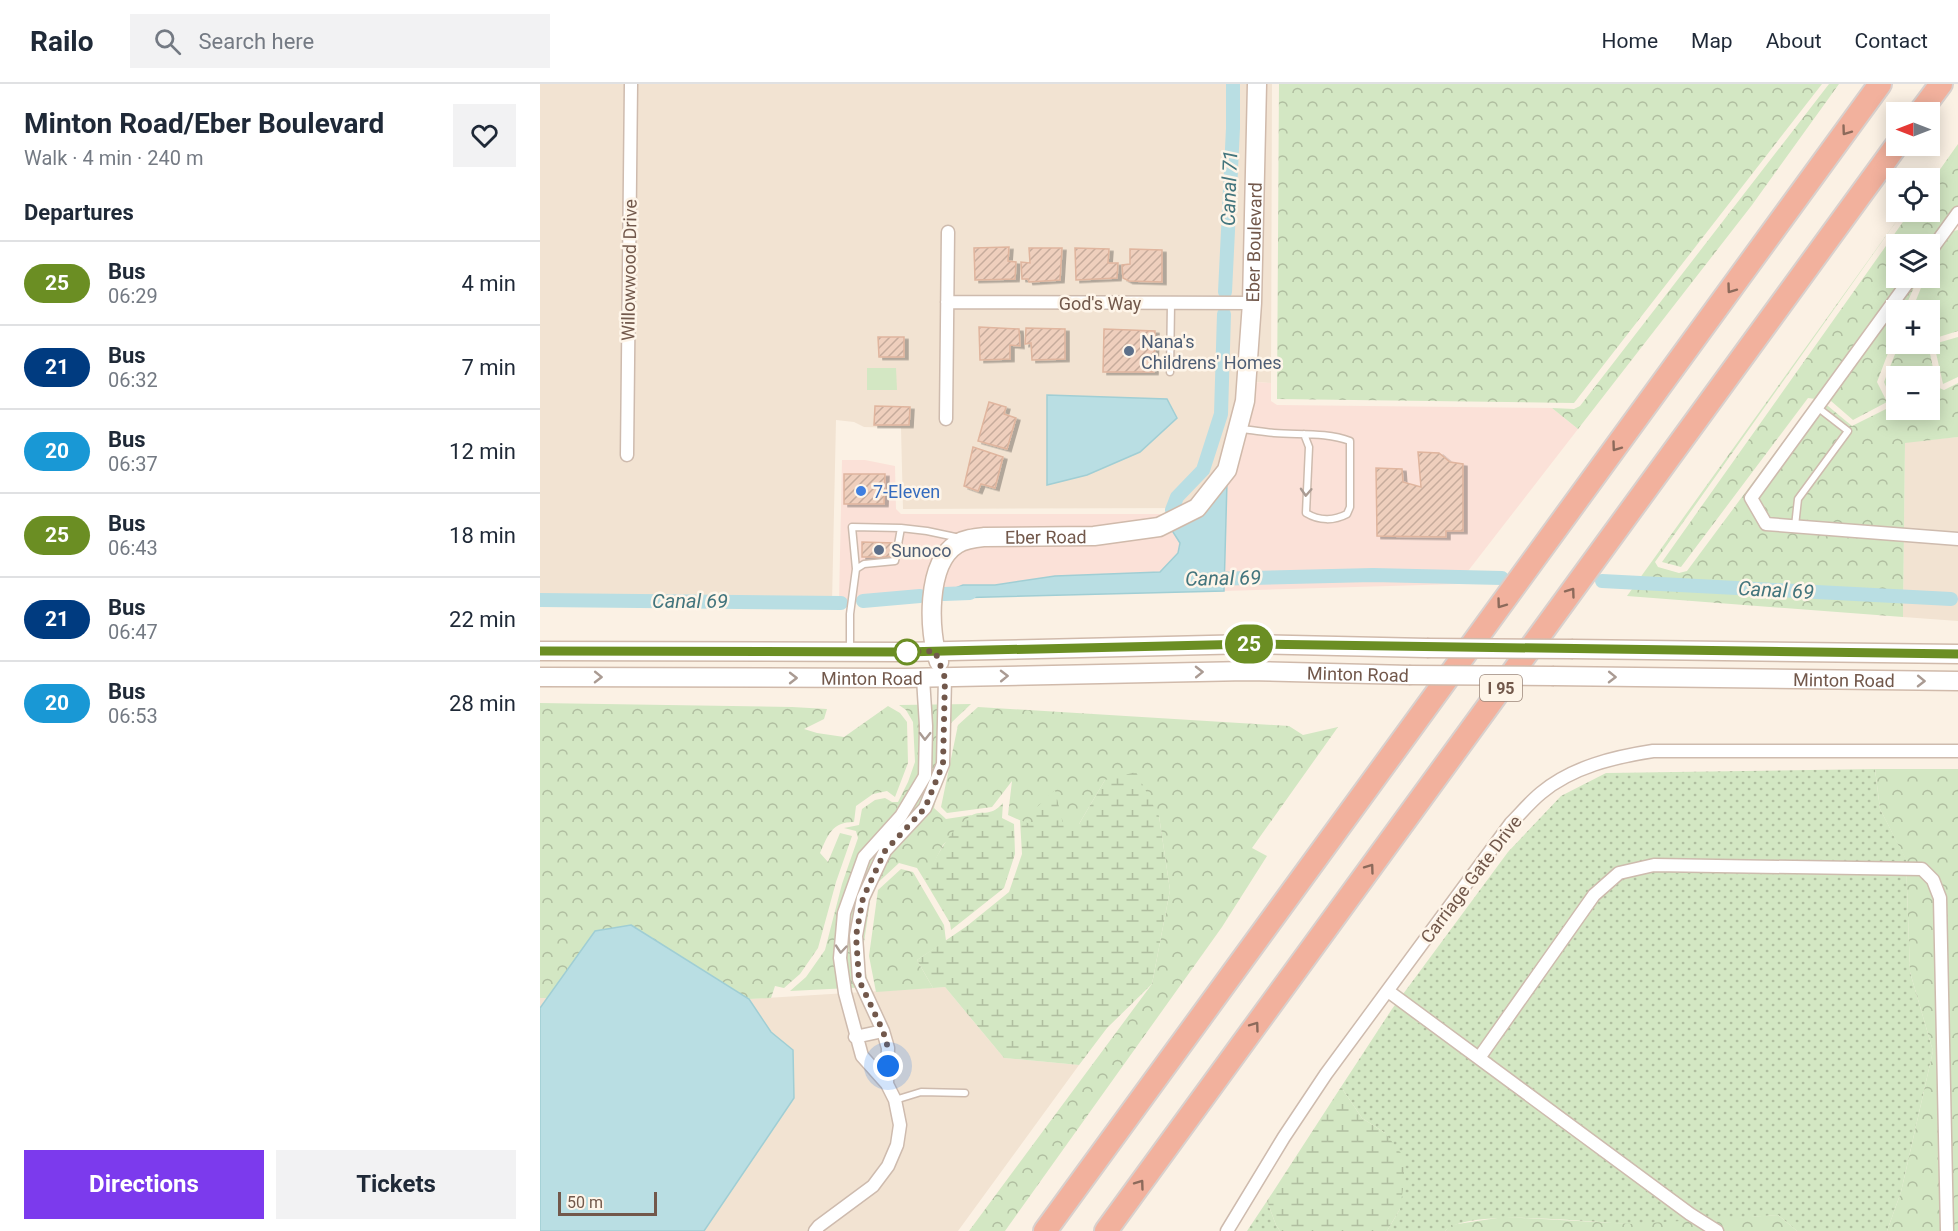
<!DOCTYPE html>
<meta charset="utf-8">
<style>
:root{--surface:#fff;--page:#f2f2f3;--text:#1f2937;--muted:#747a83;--line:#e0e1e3;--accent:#7c3aed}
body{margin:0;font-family:Roboto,sans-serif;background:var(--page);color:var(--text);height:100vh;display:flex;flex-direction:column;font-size:22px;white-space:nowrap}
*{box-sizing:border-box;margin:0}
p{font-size:20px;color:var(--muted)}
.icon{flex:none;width:33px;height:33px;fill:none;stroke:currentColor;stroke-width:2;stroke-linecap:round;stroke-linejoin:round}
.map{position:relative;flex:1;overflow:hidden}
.drawer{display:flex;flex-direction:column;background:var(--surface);width:540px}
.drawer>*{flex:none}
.badge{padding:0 12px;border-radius:20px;font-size:21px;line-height:39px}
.needle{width:39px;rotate:270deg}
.tools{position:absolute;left:1346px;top:18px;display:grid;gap:12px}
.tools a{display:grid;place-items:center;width:54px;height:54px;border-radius:0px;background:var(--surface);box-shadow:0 3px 15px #0003;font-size:30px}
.scale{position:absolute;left:18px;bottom:15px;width:99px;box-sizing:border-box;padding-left:6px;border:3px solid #72584b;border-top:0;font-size:16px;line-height:21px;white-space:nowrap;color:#72584b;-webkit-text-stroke:4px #fef5e9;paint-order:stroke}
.you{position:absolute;width:30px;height:30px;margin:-15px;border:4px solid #fff;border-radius:50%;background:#1a73e8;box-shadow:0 0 0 9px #1a73e833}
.map>.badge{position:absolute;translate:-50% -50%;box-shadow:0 0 0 3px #fff}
h2{padding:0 24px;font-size:22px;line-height:54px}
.round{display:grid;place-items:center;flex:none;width:63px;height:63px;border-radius:0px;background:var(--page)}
.overview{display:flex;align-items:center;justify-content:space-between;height:102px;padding:0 24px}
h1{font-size:28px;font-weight:700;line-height:45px}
.action{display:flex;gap:12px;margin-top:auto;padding:12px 24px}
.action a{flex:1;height:69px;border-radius:0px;background:var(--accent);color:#fff;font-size:24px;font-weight:700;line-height:69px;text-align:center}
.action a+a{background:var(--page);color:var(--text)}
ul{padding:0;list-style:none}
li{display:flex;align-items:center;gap:18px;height:84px;padding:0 24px;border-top:2px solid var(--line)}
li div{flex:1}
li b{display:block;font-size:22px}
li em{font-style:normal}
li .badge{min-width:66px;font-weight:700;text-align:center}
header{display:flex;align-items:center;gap:36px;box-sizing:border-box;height:84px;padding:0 30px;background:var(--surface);border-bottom:2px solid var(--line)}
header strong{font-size:28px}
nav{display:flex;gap:33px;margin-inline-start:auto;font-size:21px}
.search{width:420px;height:54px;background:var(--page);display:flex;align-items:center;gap:15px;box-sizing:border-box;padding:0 21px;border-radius:0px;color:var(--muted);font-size:22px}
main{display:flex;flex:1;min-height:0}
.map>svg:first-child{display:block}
.residential{fill:#f2e3d2}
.commercial{fill:#fbe1d8}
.grass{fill:url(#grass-dots)}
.forest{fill:url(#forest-crowns);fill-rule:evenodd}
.wetland{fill:url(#wetland-marsh)}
.park{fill:#d3e7c3}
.water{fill:#b9dee3;stroke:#a0ced4;stroke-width:1.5}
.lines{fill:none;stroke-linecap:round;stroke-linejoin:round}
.canal{stroke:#b9dee3;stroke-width:14}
.building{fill:url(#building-hatch);stroke:#e0b59e;stroke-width:1.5;filter:url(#shadow)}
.lane-casing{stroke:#cebbae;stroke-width:9}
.street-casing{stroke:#cebbae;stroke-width:15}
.secondary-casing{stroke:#d0baab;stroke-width:21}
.highway-casing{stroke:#d8d0cd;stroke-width:26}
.lane{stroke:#fff;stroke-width:6}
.street{stroke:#fff;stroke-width:12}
.secondary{stroke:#fff;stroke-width:18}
.highway{stroke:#f2b19d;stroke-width:22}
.secondary-bridge-casing{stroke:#d0baab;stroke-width:21;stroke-linecap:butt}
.secondary-bridge{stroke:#fff;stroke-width:18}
.oneway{stroke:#8c6a5b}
.oneway2{stroke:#aa9b93}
.line-casing{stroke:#fff;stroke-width:14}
.line{stroke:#6b8e23;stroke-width:9}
.walk{stroke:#72584b;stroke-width:6;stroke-dasharray:0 10.8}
.service-dot{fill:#5c6f8a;stroke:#fef5e9;stroke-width:2}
.shop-dot{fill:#3f7fe0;stroke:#fef5e9;stroke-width:2}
.stop-dot{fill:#fff;stroke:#6b8e23;stroke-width:3}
.labels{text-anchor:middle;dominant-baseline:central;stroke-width:5;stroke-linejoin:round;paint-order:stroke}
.shield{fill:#fef5e9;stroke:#9c877a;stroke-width:1.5}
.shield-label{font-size:16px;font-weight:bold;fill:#72584b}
.street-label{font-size:18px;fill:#72584b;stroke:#fef5e9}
.service-label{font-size:18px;fill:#4e5e75;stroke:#fef5e9;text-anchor:start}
.shop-label{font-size:18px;fill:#366cbe;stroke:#fef5e9;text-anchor:start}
.water-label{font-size:20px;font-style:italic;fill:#43757d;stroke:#fef5e9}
</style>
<header>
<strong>Railo</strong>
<div class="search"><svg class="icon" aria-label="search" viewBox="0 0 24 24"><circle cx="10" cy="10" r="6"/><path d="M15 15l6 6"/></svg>Search here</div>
<nav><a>Home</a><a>Map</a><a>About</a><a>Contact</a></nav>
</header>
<main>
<section class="drawer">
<div class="overview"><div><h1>Minton Road/Eber Boulevard</h1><p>Walk · 4 min · 240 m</p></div><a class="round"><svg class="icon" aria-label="heart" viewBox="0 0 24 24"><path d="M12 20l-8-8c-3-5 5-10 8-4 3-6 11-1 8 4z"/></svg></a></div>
<h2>Departures</h2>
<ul>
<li><span class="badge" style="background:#6b8e23;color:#fff">25</span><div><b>Bus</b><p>06:29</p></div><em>4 min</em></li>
<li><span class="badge" style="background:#003b80;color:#fff">21</span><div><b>Bus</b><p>06:32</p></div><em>7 min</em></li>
<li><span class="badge" style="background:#1998d5;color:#fff">20</span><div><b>Bus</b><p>06:37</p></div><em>12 min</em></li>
<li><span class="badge" style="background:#6b8e23;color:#fff">25</span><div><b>Bus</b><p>06:43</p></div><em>18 min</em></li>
<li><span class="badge" style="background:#003b80;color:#fff">21</span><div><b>Bus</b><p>06:47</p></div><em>22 min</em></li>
<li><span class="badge" style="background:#1998d5;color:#fff">20</span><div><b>Bus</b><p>06:53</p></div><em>28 min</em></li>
</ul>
<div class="action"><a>Directions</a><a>Tickets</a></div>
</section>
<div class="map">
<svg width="1418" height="1147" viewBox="0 0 1418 1147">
<defs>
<pattern id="grass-dots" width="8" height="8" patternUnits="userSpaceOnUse" patternTransform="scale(1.5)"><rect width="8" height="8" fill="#d3e7c3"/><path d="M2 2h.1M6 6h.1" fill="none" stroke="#b0bea0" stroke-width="1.8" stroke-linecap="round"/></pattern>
<pattern id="forest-crowns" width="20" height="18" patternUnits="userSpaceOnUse" patternTransform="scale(1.5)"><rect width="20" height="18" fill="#d3e7c3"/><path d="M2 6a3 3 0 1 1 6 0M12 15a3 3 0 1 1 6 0" fill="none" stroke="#b0bea0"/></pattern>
<pattern id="wetland-marsh" width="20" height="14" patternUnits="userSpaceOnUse" patternTransform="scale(1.5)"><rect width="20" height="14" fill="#d3e7c3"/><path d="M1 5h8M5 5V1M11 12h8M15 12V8" fill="none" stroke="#b0bea0"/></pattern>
<pattern id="building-hatch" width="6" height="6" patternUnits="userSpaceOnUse" patternTransform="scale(1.5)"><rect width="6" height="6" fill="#efcfbd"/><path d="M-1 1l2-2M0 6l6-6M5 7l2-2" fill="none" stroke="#c6ab9c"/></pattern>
<filter id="shadow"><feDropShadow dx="4" dy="2.5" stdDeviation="0" flood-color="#0004"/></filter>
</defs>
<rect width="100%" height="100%" fill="#fbf1e4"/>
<path class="residential" d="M0 0H717L712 219 687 386 657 424 363 425 361 344 324 343 314 338 296 336 292 519 0 516Z
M725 0H732L731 299 714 298Z
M1418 353V537L1363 533 1365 358Z
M405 903 464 974 539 981 418 1147H0V913L209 915Z"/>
<path class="commercial" d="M714 298 731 299V317L737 321 1012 324 1038 345 918 500 684 507 687 398 690 394H692L697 385 695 383Z
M302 376H325L355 382 356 425 361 430H625L626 432 616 436 580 443 444 446 393 477 387 493 385 515 299 517Z
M631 445 640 459 638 469 620 488 515 492 455 501H423L413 505V514H400L407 485 420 466 429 462Z"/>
<path class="grass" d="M1335 685 1340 725 1366 775 1370 888 1393 967 1361 1108 1347 1147H1257L1238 1131C1191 1134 1138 1141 1091 1140 1053 1139 931 1123 905 1147H847L860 1125 845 1049 822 1034 801 1003 852 925 968 768 1021 712 1066 689Z
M727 1117 736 1141 740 1147H707Z"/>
<path class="forest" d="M739 0H1282L1034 319 737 315Z
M1289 0H1299L1212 121 1038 345 1012 324 1034 325 1040 322Z
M1418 60V140L1400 144 1389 168V160H1356V194H1378L1364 226H1356V248L1337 298 1347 318 1313 336 1291 317 1268 314 1141 483 1122 478 1370 128H1389V101Z
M1363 128 1115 478 1118 483 1139 489 1147 487 1271 320 1288 322 1312 342 1352 322 1353 319 1344 298 1359 260H1388L1397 303 1404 306 1418 299V353L1365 359 1363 533 1087 512ZM1356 292H1389V326H1356Z
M1418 146V247L1389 256V226H1372L1385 194H1389V185L1404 149Z
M1418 253V293L1403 300 1394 260Z
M0 619 252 623 287 625 284 635 264 645 277 649 304 653 348 622 360 629 367 638 368 679 355 713 347 707 333 710 316 722 314 738C292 738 288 751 280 769L288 778 300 749 312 752 296 798 278 864 260 890 244 904 235 902 231 914 209 915 181 899 28 885 7 914H0Z
M431 620 411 639 394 724 406 735 432 731 403 761 385 797 377 784 359 779 332 804 322 872 329 903 250 907 266 893 285 866 302 800 318 754 316 747 304 744 319 741 322 725 335 716 345 714 352 718H358L368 698 375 678 373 638 366 626 359 621Z
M438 623 749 642 763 651 798 643 712 764 727 772 682 843 465 1147H429L612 900 630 806 619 732 565 696 539 740 493 742 468 731 472 697 452 723 407 729 401 723 418 641Z
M1335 685H1418V1147H1347L1361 1108 1393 967 1370 888 1366 776 1340 725Z
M361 785 373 788 404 841 406 857 377 876 393 904 336 908 329 872 338 806Z
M1238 1131 1257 1147H905L911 1141 964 1133 1092 1140Z"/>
<path class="wetland" d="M596 688 619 732 630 806 612 900 567 944 539 981 464 974 405 903 393 904 377 876 427 842 469 808 482 770 480 736 493 741 495 725 515 706 523 740H539L565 696Z
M463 719 462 734 474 740 475 770 464 804 411 846 410 839 385 797 386 794C397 772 408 748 429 733 441 724 449 735 463 719Z
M801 1003 822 1034 845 1049 864 1073V1098L860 1125 847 1147H740L736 1141 727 1117Z"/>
<path class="park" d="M327 284H356L357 306H327Z"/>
<path class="water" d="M507 311 627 315 637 334 600 368 547 391 507 401Z
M687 398 684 507 413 514V505L423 501H455L515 492 620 488 638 469 640 459 631 445Z
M91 841 209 915 231 948 253 966 254 1014 164 1147H0V924L55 847Z"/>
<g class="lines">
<path class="canal" d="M685 208 693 44V0
M632 426 637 413 663 386 681 330 684 230
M667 495 833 491 962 494
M1062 497 1411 515
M404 510 430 509
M0 516 301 519
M323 517 380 512"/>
</g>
<path class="building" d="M469 163 468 177 476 178 475 195 435 196 434 164Z
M489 164H522L520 196 489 198 488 195H482L481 178 490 179Z
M535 164 569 165 568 179H578L577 194 536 196Z
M590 165 622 166V198L589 197 583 194 582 181 590 180Z
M439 243 479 245 480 262 470 261V275L440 276Z
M486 244 525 245V275L492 276 491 259 485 260Z
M564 245 615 247 614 288H563Z
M338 253H364V273H339Z
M449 318 466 323 464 330 476 334 467 365 438 357Z
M335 322 370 323 369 341H334Z
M433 363 463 373 455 404 441 400 438 407 424 402Z
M878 368 899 369 910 378 923 380V447H906V453L837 452 836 384 862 385 863 398 881 403Z
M304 390H345L344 420H304Z
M322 458 354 459V473H322Z"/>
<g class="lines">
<defs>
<path id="lane" d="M630 288 631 219
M701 345C712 346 723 348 734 349 759 351 787 348 810 357V423L807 430C794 437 779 437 766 429L769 363 764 350
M1255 442 1258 415 1308 347 1277 323
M316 485 312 443 361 444
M310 565V530L316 485 324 480 355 477 361 444 387 447 420 454
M355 1016 381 1008 425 1009"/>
<path id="street" d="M1389 169 1418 129
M1371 194 1211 414 1226 440 1418 455
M407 218 712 219
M406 335 408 148
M87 371 91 0
M848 907 1150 1130 1177 1147
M315 953 343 947
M939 974 1054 811 1079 789 1114 781 1382 785 1393 796 1400 814 1407 1147
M347 1000 348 964 343 947 319 895 316 852 323 814 345 767 385 724 403 680 405 594
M275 1147 279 1142 333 1102 348 1082 357 1061 360 1041 355 1016 347 1000 322 972 305 909 300 874 304 829 324 773 361 732 385 692 386 642 383 594
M687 1147 744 1053 786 990 971 739C981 729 990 718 1001 709 1032 683 1074 673 1113 667H1418"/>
<g id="secondary">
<path d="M1033 565 1418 570"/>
<path d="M0 567 364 568 712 560 887 564"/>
<path id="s1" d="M399 578C388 548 386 479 417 460 425 455 435 454 444 453L554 452 619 443 657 424 687 386 705 317 712 219 717 0"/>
<path id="s2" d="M1014 592 1418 597"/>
<path id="s3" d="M0 593 364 594 707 587 869 591"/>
</g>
<path id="highway" d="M1380 28 1401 0
M505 1147 1340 0
M566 1147 1356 62"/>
</defs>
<use href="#lane" class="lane-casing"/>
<use href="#street" class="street-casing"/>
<use href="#secondary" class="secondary-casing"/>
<use href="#highway" class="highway-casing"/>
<use href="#lane" class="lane"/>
<use href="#street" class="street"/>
<use href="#secondary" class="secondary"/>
<use href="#highway" class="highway"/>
<defs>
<path id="secondary-bridge" d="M887 564 1033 565
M869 591 1014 592"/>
</defs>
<use href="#secondary-bridge" class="secondary-bridge-casing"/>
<use href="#secondary-bridge" class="secondary-bridge"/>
</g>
<defs><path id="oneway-chevron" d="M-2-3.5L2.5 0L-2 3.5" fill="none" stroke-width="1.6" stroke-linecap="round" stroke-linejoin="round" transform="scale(1.5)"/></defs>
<g class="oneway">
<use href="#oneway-chevron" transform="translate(1306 47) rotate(126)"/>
<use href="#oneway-chevron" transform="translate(1191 205) rotate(126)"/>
<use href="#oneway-chevron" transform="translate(1076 363) rotate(126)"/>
<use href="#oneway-chevron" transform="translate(1031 508) rotate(-54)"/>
<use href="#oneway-chevron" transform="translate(961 520) rotate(126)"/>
<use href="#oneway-chevron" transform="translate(830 784) rotate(-54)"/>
<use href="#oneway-chevron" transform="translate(715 942) rotate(-54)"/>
<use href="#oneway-chevron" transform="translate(600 1100) rotate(-54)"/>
</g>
<g class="oneway2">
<use href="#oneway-chevron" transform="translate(766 408) rotate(93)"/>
<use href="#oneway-chevron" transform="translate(659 588) rotate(-1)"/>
<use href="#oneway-chevron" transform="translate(464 592) rotate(-1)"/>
<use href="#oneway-chevron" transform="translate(58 593) rotate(1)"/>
<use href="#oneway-chevron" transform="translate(1072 593) rotate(1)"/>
<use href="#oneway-chevron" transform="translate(253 594)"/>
<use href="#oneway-chevron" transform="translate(1381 597) rotate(1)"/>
<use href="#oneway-chevron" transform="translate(385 652) rotate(91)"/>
<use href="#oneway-chevron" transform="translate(301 865) rotate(95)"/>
</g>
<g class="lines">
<defs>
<path id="line" d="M0 567 363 568 712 560 1418 570"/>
</defs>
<use href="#line" class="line-casing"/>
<use href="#line" class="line"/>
<path class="walk" d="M348 982V964L343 947 319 896 316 852 323 814 345 767 385 724 403 680 405 594 395 567 363 568H367"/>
</g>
<g class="service-dot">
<circle cx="589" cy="267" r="6"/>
<circle cx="339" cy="466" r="6"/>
</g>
<circle class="shop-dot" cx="321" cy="407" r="6"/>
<circle class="stop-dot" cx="367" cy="568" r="12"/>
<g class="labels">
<rect class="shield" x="940" y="591" width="42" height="26" rx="4.5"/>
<g class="shield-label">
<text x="961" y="604">I 95</text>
</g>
<g class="street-label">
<text stroke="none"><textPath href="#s1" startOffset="651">Eber Boulevard</textPath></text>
<text transform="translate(89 186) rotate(-89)">Willowwood Drive</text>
<text x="560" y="219">God's Way</text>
<text stroke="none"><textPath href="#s1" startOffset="216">Eber Road</textPath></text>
<text stroke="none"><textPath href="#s3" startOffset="818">Minton Road</textPath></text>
<text stroke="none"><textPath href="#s3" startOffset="332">Minton Road</textPath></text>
<text stroke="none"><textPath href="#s2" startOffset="290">Minton Road</textPath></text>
<text transform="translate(931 795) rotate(-53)">Carriage Gate Drive</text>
</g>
<g class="service-label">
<text x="601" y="257">Nana's<tspan x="601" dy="21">Childrens' Homes</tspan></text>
<text x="351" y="466">Sunoco</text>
</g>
<g class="shop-label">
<text x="333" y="407">7-Eleven</text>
</g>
<g class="water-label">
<text transform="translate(689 104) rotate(-88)">Canal 71</text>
<text transform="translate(683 494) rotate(-1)">Canal 69</text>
<text transform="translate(1236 506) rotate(3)">Canal 69</text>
<text x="150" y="517">Canal 69</text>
</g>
</g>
</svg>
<div class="tools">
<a><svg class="needle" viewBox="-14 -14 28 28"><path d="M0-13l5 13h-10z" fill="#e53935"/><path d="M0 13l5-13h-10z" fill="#747a83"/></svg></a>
<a><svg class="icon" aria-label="locate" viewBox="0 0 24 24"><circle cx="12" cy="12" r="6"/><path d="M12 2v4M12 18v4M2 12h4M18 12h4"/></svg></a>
<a><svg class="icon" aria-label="layers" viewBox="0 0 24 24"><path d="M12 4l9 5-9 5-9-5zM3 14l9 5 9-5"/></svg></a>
<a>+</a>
<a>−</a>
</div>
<div class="scale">50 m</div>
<div class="you" style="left:348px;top:982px"></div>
<b class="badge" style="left:709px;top:560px;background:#6b8e23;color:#fff">25</b>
</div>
</main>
